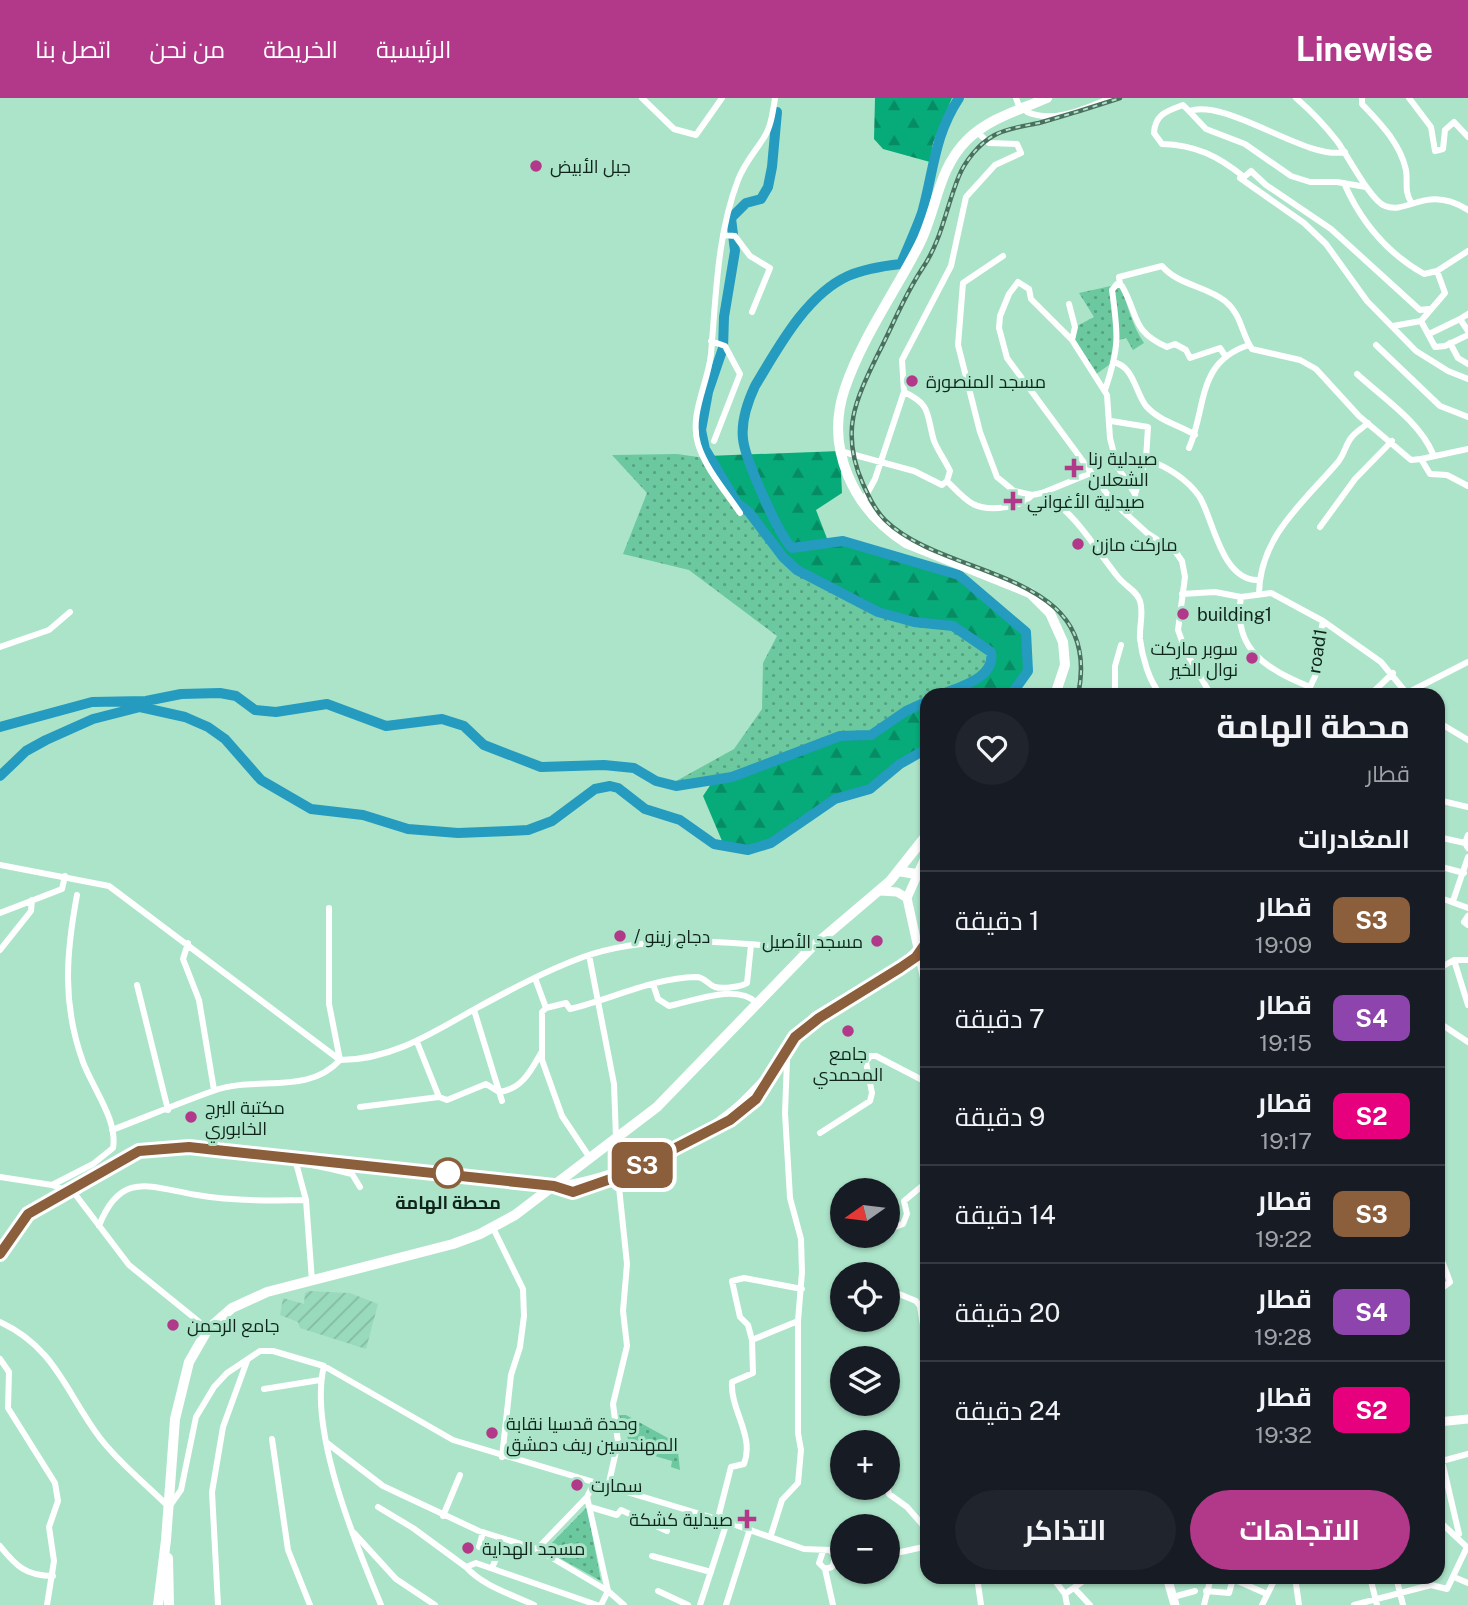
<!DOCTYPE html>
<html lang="ar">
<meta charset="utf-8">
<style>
:root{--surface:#171b24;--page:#20242c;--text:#f1f3f6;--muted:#9ea1a6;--line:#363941;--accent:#b2388a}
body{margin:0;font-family:"Public Sans",Cairo,sans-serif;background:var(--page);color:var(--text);direction:rtl;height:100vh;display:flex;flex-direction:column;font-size:26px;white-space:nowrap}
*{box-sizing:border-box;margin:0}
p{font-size:23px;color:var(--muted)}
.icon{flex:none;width:38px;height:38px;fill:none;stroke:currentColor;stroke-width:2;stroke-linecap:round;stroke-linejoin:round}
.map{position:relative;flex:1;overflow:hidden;direction:ltr}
.panel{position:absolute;left:920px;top:590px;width:525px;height:896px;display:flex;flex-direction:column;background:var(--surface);border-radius:21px;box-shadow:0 2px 5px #0004;direction:rtl}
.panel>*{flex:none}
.badge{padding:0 14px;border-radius:10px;font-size:24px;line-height:46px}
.needle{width:46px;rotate:256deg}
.fabs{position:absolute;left:830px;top:1080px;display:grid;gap:14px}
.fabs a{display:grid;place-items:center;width:70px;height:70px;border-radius:50%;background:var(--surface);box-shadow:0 2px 5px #0004;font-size:35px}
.map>.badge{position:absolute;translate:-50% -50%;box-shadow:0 0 0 4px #fff}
h2{padding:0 35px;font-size:26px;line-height:63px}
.round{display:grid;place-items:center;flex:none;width:74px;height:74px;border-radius:37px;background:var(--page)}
.head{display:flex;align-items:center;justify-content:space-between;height:119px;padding:0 35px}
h1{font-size:33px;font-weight:700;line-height:52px}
.button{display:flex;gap:14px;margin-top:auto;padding:14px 35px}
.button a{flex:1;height:80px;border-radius:42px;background:var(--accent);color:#fff;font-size:28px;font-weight:700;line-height:80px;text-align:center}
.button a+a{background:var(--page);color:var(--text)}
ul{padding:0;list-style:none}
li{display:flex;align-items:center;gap:21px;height:98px;padding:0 35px;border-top:2px solid var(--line)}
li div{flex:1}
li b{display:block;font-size:26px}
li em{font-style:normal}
li .badge{min-width:77px;font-weight:700;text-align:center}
header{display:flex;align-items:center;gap:42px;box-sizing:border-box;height:98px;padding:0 35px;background:var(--accent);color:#fff}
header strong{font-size:33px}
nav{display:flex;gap:38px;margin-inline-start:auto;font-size:24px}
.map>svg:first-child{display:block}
.industrial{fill:url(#industrial-furrows)}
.grass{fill:url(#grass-dots)}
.forest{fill:url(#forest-firs)}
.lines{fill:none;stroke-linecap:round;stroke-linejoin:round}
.river{stroke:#249bbf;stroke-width:10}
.street{stroke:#fff;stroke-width:6}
.secondary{stroke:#fff;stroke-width:9}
.primary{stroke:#fff;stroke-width:10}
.rail-casing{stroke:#4b6f5e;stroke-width:4.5}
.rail{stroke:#ace4c9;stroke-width:2;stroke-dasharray:5;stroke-linecap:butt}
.line-casing{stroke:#fff;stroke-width:16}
.line{stroke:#8b5e3c;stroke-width:10}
.poi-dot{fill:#b2388a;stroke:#ace4c9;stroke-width:2.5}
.stop-dot{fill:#fff;stroke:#8b5e3c;stroke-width:3.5}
.labels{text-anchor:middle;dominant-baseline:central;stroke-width:6;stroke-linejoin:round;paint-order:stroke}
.poi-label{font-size:18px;fill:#0f251b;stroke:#ace4c9;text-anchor:start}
.street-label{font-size:18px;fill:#0f251b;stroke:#ace4c9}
.stop-label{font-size:18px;font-weight:bold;fill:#0f251b;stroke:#ace4c9}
</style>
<header>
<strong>Linewise</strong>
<nav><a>الرئيسية</a><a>الخريطة</a><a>من نحن</a><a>اتصل بنا</a></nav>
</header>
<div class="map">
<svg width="1468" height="1507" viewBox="0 0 1468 1507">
<defs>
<pattern id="industrial-furrows" width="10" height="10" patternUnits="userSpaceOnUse" patternTransform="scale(1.75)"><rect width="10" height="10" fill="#9adabc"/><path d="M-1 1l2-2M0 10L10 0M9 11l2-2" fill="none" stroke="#84bba1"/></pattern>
<pattern id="grass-dots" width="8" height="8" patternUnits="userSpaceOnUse" patternTransform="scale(1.75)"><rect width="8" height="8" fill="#6bc89f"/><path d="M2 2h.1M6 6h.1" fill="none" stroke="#56a281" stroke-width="1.8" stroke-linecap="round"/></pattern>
<pattern id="forest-firs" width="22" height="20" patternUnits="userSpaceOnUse" patternTransform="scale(1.75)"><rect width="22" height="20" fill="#07ab79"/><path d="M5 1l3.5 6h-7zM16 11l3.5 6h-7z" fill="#068b62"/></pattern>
</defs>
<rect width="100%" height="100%" fill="#ace4c9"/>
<path class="industrial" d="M309 1193 350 1195 378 1206 366 1251 300 1230 298 1224 280 1217 283 1200 304 1206 305 1195Z"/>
<path class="grass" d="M1120 186C1128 207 1131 226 1144 245L1133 252 1126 240 1119 242 1113 264 1095 277 1072 242 1075 229 1094 219 1079 195Z
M677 356 712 361C750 428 795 483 870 511 915 528 958 518 992 557 989 582 951 597 928 597L927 603 865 639 844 637 708 684 669 687 734 651 762 611 763 565 777 538 689 472 623 456 647 395 612 357Z
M619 1317H626L677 1345 680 1372 671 1369 672 1363 620 1348V1342L629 1343Z
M587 1409 601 1483 545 1452Z"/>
<path class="forest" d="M875 0H952L933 45 930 64 883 51 874 41Z
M840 353 842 395 816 412 828 443H843L959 477 1026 534 1028 573 1011 597H940L984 577 992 563 988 551 953 528 904 521 846 500 790 466 749 414 731 400 707 358Z
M927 603V650L900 666 870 691 835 701 771 745 748 752 725 750 703 698 713 683 743 675 840 638H865Z"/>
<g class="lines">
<path class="river" d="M959 0C934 38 934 72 922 115 916 132 908 149 901 166 883 168 864 171 848 178 806 197 778 250 755 288 748 303 741 324 743 341 745 361 778 436 792 450L843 443 959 477 1026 534 1028 573 1011 597
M777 14 772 69 768 89 761 101 746 105 731 120 735 153 724 219 723 250 708 294 701 332 705 351 737 405 749 414 783 459 797 472 878 514 914 524 953 528 991 554C996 580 959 589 940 597
M0 629 92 604 146 603 181 596 220 595 236 598 255 612 276 614 327 606 386 628 442 621 464 628 484 647 541 669 604 667 634 670 656 683 676 688 732 679 840 638 871 637 906 613 928 603
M0 678 26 653 46 642 93 621 140 609 185 619 208 629 225 641 261 682 311 711 363 717 408 731 458 735 509 733 528 732 552 723 595 691 610 688 618 690 645 711 680 722 714 746 748 752 771 745 835 701 870 691 900 666 928 650"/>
<path class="street" d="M642 0 674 31 696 37 722 0
M1016 0 1020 11
M1296 0C1310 12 1326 29 1337 43 1348 58 1371 103 1385 108 1408 117 1426 86 1468 112
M1362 0V6C1380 25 1400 45 1406 72 1408 84 1404 93 1411 104
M1409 0 1431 29 1435 53 1443 51 1445 32 1454 24 1468 39
M1025 9 1027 14C1055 26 1085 10 1111 0
M1189 13 1206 31 1245 46 1291 78 1310 84H1337L1366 89
M977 34 989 45 1017 46 1021 55 995 67 966 99 951 168 902 262 904 294C932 307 926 316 934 343 938 353 945 362 950 373L947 383C955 391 964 401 973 406 989 414 1021 410 1032 397L1042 395
M1345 54C1306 63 1228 0 1189 13L1183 7C1167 13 1155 16 1154 35L1162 46C1196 47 1218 58 1244 79L1251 73 1266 87 1331 131 1420 212 1429 211
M1240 80 1304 125 1326 146 1367 203 1416 253 1448 273 1468 281
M1344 85C1361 124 1387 155 1424 176L1437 173
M723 137 735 138 750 158 770 170 752 214
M1468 153 1437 173 1445 195 1421 223 1435 249 1445 248 1468 237
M1003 158 963 185 958 247 980 334 997 379 1014 393 1032 397
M1120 186 1119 179 1162 168C1178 187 1206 188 1225 203 1242 217 1241 235 1252 251L1300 262 1316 271 1359 318 1411 362 1421 361 1430 376 1447 377 1468 388
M1069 206 1075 229 1072 242 1107 297 1110 340 1117 368 1135 396 1136 404 1127 417
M1468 216 1460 221 1468 233
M1393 228 1421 223
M1429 236 1460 221
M1072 242 1031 201 1029 191 1018 184 1009 196 1000 218 999 230 1007 260 1113 404 1147 435 1175 453 1182 463 1185 479 1178 532 1186 554 1211 597
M711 243 725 248 740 276 714 343
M1450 245 1458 260 1468 266
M1376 247 1440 308 1468 319
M1113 264C1134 268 1135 294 1146 308 1159 323 1179 327 1195 337
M1357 276C1383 300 1419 323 1433 356
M1105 292C1120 248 1118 236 1112 192L1117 186 1122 188C1139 218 1131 233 1167 249L1175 246 1186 252 1190 260 1220 250 1226 259
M1111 323 1148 329 1146 361C1165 368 1186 380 1199 398 1213 419 1221 483 1258 482
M1189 350C1207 309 1196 264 1249 247
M840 353 914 373 942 387 947 383
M1421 361 1468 351
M1091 375 1042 395C1076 415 1094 449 1118 479 1125 488 1137 493 1140 503 1144 516 1139 528 1140 541 1142 558 1149 584 1161 597
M1135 396 1146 361
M862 405 875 381 904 294
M740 415C726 394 705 370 698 346 689 317 708 285 711 256 716 198 717 137 738 82 744 66 754 55 763 41 771 30 773 13 775 0
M1320 429 1355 381 1392 343
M1259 495C1260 438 1304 404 1338 364 1344 357 1346 346 1351 340 1355 334 1363 330 1368 325
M1182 496 1215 494 1241 499C1232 552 1267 571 1310 589L1318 572 1315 563 1323 523 1271 495 1241 499
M1323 523 1381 564 1408 597
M0 549 49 532 70 514
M1407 595 1468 564
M1115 597V568L1121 547
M1370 597 1393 575
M1438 624 1468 642
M1438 702 1468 709
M1468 737 1465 745 1468 750
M1438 739 1465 745
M0 767 109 788 340 962C390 962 431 936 473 912 508 893 545 873 583 859 656 833 735 846 810 851
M1438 768 1464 775
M1438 799 1468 810
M1453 803 1468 759
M0 815 62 791 65 778
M1468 818 1464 824 1468 827
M188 845 183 861 199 902 214 992
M0 852 31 813 32 802
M589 857 614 986 616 1040
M1454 862 1468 907
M1438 871 1454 862H1468
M535 880 546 910 542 914V962L562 1018 590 1060
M653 886 658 901 669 908C695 903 736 885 757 905
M137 887 168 1012
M546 910 566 905 570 911C612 901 653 880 696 879 705 879 707 886 715 889 722 891 741 889 747 885L751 847
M474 912 502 1003
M1438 924 1468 944
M439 999 447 1002 486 986 499 994C522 991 530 974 541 955
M360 1009 439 999 417 944
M112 1032C146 1019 179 1005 213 993 256 977 307 998 340 962L329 906V810
M820 1035 870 1003 872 995 866 964 870 958H876L928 985
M296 1065 306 1102
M0 1079 52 1087 93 1066 113 1050C118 1022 92 989 83 964 62 906 66 856 77 797
M52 1087 75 1096 129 1167 208 1231
M558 1087C614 1079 692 1046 735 1009 754 993 766 974 787 962V948L814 917 905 862 928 840
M75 1096C95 1080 119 1062 144 1055 190 1044 306 1064 352 1076L360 1089
M887 1123 895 1129 903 1126 907 1116 904 1103 928 1083
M99 1128C121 1071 152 1090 197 1097 231 1103 272 1103 306 1102L312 1183
M493 1130 523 1191 524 1218 520 1249 511 1277 502 1359
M0 1147 13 1131 68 1092
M887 1191 916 1203 920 1208 928 1260
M1438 1193 1450 1184 1441 1160
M0 1224C56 1250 66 1295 100 1340 120 1366 146 1386 169 1409L181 1392 196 1319 214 1289 227 1275 260 1253H273L324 1268
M752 1242 798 1223
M0 1261 9 1274 8 1310 55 1385 58 1403 49 1429 54 1463 47 1507
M264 1291 320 1282
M272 1341 288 1452 310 1507
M327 1345 383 1388 479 1433 537 1451 608 1493 624 1507
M887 1387 889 1396 907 1409 928 1433
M608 1389 618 1344 613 1306 627 1248 623 1213 627 1166 617 1070
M587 1399 608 1493 601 1507
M378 1409 413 1430 466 1469 476 1465 597 1507
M590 1409 617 1417 621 1412 667 1433
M443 1418 460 1377
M1438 1422 1468 1450
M483 1434 479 1449 498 1456 492 1470
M354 1435 396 1481 435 1507
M1459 1436 1442 1363 1468 1356
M771 1437 782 1402 798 1385 801 1352 798 1335V1223L802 1174 801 1141 790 1100 785 1015 787 962
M0 1448C16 1468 26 1478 53 1478
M537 1451 587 1399 594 1385
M887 1457 928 1448
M652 1458 711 1474
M466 1469C483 1488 511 1496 534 1507
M825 1471 833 1507
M977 1479 981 1507
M1052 1479 1065 1496 1067 1507
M1295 1479 1299 1507
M1370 1479 1377 1507
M1396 1479 1403 1507
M1454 1479 1468 1485
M1075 1491 1090 1507
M658 1493 688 1507
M1206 1493 1229 1495 1233 1481 1267 1496
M1065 1496 1089 1479
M1173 1499 1195 1493
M218 1507 212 1394 223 1329 247 1263
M381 1507C356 1447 308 1332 324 1268L453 1342 727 1424 804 1451 830 1452 836 1459 832 1469 825 1471 819 1465 823 1453
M700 1507 727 1424 719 1416 731 1369 744 1366C755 1338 730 1312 732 1284L753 1275 752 1242 748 1227 740 1219 732 1183 744 1180 802 1191
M726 1507 750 1431
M1204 1507 1211 1479
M1262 1507 1275 1481 1284 1479
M1354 1507 1431 1487 1447 1491 1467 1449"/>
<path class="secondary" d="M928 753 907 800 928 896
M880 793 897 794 907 800
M1438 1324 1468 1321
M1167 1479 1175 1507"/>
<path class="primary" d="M1047 0C1020 12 989 20 967 42 937 72 937 112 919 147 895 194 862 240 845 290 824 351 854 412 906 445L1030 495 1050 515 1063 544 1065 567 1055 597
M898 773 916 776
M168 1460 169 1507
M158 1507 166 1442 175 1321 189 1264 208 1231 232 1210 267 1194 453 1146 480 1136 515 1117 657 1009 810 851 890 783 928 735"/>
<defs>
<path id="rail" d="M1078 597C1105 470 947 483 885 422 875 412 869 399 863 386 840 334 855 303 878 256 893 227 904 198 922 171 942 142 946 109 959 78 965 63 979 46 993 38 1006 30 1025 28 1039 25 1067 17 1093 9 1120 0
M0 1157 28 1116 140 1053 189 1049 554 1088 573 1094 625 1076 730 1022 756 1001 795 939 819 921 900 870 916 859 928 842"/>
</defs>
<use href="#rail" class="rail-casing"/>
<use href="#rail" class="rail"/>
</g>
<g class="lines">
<defs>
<path id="line" d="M0 1156 28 1116 139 1053 189 1049 216 1052 554 1088 573 1094 625 1076 730 1022 756 1001 795 939 819 920 900 870 916 859 928 842"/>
</defs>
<use href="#line" class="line-casing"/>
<use href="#line" class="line"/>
</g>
<g class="poi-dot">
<circle cx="536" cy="68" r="7"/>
<circle cx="912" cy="283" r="7"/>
<path d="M1070.5 359.5h7v7h7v7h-7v7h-7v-7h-7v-7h7z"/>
<path d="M1009.5 392.5h7v7h7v7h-7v7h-7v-7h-7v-7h7z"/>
<circle cx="1078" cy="446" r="7"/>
<circle cx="1183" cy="516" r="7"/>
<circle cx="1252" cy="560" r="7"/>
<circle cx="620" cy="838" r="7"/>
<circle cx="877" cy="843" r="7"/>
<circle cx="848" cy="933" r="7"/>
<circle cx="191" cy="1019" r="7"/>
<circle cx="173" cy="1227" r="7"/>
<circle cx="492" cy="1335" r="7"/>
<circle cx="577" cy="1387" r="7"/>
<path d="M743.5 1410.5h7v7h7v7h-7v7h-7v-7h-7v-7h7z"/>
<circle cx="468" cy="1450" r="7"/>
</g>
<circle class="stop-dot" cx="448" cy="1075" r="14"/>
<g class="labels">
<g class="poi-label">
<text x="550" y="68">جبل الأبيض</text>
<text x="926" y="283">مسجد المنصورة</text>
<text x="1088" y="360">صيدلية رنا<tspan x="1088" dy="21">الشعلان</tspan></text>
<text x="1027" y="403">صيدلية الأغواني</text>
<text x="1092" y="446">ماركت مازن</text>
<text x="1197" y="516">building1</text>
<text x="1238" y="550" text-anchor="end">سوبر ماركت<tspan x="1238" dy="21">نوال الخير</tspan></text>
<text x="634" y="838">/ دجاج زينو</text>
<text x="863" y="843" text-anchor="end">مسجد الأصيل</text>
<text x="848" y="955" text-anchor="middle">جامع<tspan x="848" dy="21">المحمدي</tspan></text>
<text x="205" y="1009">مكتبة البرج<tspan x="205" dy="21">الخابوري</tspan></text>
<text x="187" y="1227">جامع الرحمن</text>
<text x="506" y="1325">وحدة قدسيا نقابة<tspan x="506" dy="21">المهندسين ريف دمشق</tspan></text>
<text x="591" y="1387">سمارت</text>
<text x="733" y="1421" text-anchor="end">صيدلية كشكة</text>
<text x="482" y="1450">مسجد الهداية</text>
</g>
<g class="street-label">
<text transform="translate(1317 553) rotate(-81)">road1</text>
</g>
<g class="stop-label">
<text x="448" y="1104">محطة الهامة</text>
</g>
</g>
</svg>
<div class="fabs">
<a><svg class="needle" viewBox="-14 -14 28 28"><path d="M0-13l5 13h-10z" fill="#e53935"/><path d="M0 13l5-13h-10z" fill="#9ea1a6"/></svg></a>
<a><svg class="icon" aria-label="locate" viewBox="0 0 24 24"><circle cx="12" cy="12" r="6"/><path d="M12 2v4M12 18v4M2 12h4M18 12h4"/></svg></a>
<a><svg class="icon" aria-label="layers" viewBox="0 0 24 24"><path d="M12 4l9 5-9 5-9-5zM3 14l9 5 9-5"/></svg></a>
<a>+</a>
<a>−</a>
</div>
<b class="badge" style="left:642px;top:1067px;background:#8b5e3c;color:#fff">S3</b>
<section class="panel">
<div class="head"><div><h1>محطة الهامة</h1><p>قطار</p></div><a class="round"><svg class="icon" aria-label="heart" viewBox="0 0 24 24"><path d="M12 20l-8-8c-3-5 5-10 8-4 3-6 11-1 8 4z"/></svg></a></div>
<h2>المغادرات</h2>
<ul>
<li><span class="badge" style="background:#8b5e3c;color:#fff">S3</span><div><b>قطار</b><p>19:09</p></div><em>1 دقيقة</em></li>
<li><span class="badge" style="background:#8e44ad;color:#fff">S4</span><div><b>قطار</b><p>19:15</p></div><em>7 دقيقة</em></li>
<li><span class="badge" style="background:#e6007e;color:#fff">S2</span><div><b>قطار</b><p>19:17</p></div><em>9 دقيقة</em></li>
<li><span class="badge" style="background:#8b5e3c;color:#fff">S3</span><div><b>قطار</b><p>19:22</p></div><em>14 دقيقة</em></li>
<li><span class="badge" style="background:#8e44ad;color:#fff">S4</span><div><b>قطار</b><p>19:28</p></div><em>20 دقيقة</em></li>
<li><span class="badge" style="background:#e6007e;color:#fff">S2</span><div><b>قطار</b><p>19:32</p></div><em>24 دقيقة</em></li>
</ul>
<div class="button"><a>الاتجاهات</a><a>التذاكر</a></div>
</section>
</div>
